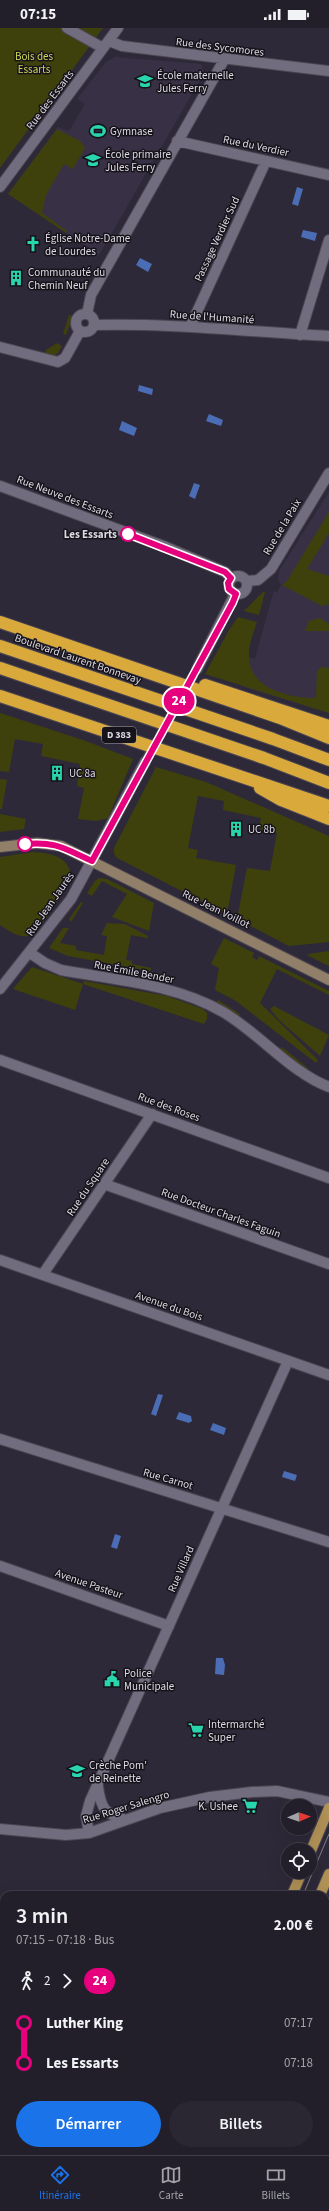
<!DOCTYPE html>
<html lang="fr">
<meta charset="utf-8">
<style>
:root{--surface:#221f2a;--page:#2a2732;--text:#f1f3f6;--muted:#a2a2a8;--line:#3f3d47;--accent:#1a73e8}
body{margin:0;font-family:"Source Sans 3",sans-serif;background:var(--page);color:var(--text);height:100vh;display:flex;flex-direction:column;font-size:15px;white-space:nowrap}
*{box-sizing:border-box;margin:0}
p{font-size:13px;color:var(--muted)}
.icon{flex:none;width:22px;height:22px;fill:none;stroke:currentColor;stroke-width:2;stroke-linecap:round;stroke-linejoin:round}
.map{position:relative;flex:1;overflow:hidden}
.drawer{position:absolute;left:0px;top:1863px;width:329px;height:264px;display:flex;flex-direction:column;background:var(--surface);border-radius:12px 12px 0 0;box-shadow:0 4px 16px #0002,0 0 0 1px var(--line)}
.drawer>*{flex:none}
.badge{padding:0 8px;border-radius:13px;font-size:14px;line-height:26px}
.needle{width:26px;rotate:88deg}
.buttons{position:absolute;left:281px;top:1771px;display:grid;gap:8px}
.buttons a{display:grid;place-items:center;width:36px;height:36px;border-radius:50%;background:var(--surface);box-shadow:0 4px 16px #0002,0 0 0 1px var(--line);font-size:20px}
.map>.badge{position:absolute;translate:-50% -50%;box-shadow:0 0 0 2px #fff}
.legs{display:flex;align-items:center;gap:6px;height:44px;padding:0 16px;font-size:13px}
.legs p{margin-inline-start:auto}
.summary{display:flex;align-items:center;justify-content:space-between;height:68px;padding:0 16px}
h1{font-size:22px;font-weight:600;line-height:30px}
.action{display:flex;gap:8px;margin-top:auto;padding:8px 16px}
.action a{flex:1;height:46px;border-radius:24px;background:var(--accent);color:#fff;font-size:16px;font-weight:600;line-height:46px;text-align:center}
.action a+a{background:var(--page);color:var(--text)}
ul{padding:0 16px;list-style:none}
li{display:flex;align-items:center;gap:14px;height:40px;font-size:15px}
li i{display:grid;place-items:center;width:6px;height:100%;margin:0 5px;background:currentColor}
li i::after{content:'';width:10px;height:10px;margin:-5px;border:3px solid;border-radius:50%;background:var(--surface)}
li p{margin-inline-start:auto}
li:first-child i{background:linear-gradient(#0000 50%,currentColor 0)}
li:last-child i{background:linear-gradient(currentColor 50%,#0000 0)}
.status{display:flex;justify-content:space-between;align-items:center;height:28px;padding:0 20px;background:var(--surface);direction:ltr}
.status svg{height:11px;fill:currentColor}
.tab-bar{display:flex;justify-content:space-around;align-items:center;height:56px;border-top:1px solid var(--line);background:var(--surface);font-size:11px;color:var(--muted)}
.tab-bar a{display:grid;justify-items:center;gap:2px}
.tab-bar .selected{color:var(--accent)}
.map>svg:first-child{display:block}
.built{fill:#383146}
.green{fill:#3e410c}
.water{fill:#4b6db5}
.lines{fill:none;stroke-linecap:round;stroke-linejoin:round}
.street-tunnel{stroke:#484452;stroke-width:10;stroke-dasharray:10 5;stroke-linecap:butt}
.street-casing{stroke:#4b4652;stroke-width:12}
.secondary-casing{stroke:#4b4652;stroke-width:12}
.primary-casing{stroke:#4b4652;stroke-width:12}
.highway-casing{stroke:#4b4652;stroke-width:14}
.street{stroke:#726d7e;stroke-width:10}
.secondary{stroke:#917f6a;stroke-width:10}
.primary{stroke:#b09156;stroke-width:10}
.highway{stroke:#daa93b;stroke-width:12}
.tram{stroke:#827e8a;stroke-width:1}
.line-1-casing{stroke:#fff;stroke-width:9}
.line-1{stroke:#e6007e;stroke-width:6}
.stop-1-dot{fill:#fff;stroke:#e6007e;stroke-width:2}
.labels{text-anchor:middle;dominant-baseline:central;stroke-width:3;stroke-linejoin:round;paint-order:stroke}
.shield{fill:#16131a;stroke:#a29fa8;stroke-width:1}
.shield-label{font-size:10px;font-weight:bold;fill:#dedbe5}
.street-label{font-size:11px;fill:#dedbe5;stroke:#16131a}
.park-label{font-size:11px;fill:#ced758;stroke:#16131a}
.poi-label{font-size:11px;fill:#dedbe5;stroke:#16131a;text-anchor:start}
.stop-label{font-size:11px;font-weight:bold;fill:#dedbe5;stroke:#16131a;text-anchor:end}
</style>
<div class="status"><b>07:15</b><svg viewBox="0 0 49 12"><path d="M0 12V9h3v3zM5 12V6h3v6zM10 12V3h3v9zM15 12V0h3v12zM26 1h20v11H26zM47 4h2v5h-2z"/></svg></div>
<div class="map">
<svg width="329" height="2127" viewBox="0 0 329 2127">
<rect width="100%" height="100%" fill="#2e2938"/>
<path class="built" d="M115 29 201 36 204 45 99 227 8 166 58 99 69 103 85 76 77 71 106 34Z
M329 464V685L241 658 244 628 255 631 273 566 274 563 277 565 281 557 278 551 279 543Z"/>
<path class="green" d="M0 0H103L0 140Z
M57 101 80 113 85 120 73 141 64 136 46 167 42 185 67 203 66 205 8 166Z
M69 287 73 288 66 307 63 306Z
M57 315 62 318 58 325 53 328 45 326 46 322Z
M329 484V505L307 541 329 548V576L322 578 282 557 287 553Z
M263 564H265L259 587 244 583Z
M238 589 257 594C254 604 249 615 249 625 247 661 289 670 316 670L317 643 321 639 329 640V685L205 646 229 602Z
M320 590 329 596V603H305L309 593Z
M0 685 83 712 133 731 108 790 96 793 78 791 84 760 77 758 80 736 41 728 43 716 15 711 9 744 0 743Z
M156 739 206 754 329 808V914L289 918 237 891 247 840 270 843 277 805 259 801 261 790 223 782 224 773 198 768 188 820 198 822 196 830 236 837 227 886 117 830 114 826V820Z
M0 751 7 752 2 781H0Z
M0 786 26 791 24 801 0 804Z
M33 824C50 825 69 828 71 848 68 859 38 905 28 908 18 910 8 902 0 897V829Z
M99 850 107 851 154 875 149 903 112 889 127 866 102 853 92 868 87 865 95 853Z
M81 874 83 875 71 894 69 891Z
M107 895 125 896 148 908 147 910 131 907 126 932 132 933V936L151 940 150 943 68 928 49 920 63 900H69L60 915 76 918V922L104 927 107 908 101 907Z
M224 910 254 925 252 929 257 932 259 928 329 963V967L277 941 260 975 318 1032 316 1035 236 973 215 962 219 940 211 936Z
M329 923V938L307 927 308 926Z
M32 939 83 956 84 953 167 968 203 981 207 985V991L204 996 83 956 75 982 13 961Z
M218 972 240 986 238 989 216 975Z
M274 978 329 1007 320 1028 278 991 270 981Z
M282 1019 309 1041 307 1043 279 1022Z"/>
<path class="water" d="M297 159 303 161 298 178 292 176Z
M303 202 317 205 315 213 301 209Z
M140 230 152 236 148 244 136 237Z
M139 357 153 361 152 367 138 363Z
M209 386 223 392 221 398 206 393Z
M122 393 137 400 134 408 119 402Z
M194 455 200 457 195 471 189 468Z
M158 1366 163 1367 156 1388 151 1386Z
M179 1384 191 1388 192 1393 189 1395 176 1391Z
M213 1395 226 1400 224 1407 210 1402Z
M284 1443 297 1447 295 1453 282 1449Z
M115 1506 121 1508 117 1521 111 1519Z
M216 1630H223L225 1637 224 1647 215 1646Z"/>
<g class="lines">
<path class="street-tunnel" d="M145 734 197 641"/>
<defs>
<path id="street" d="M67 0 103 20
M109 13 122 18 329 43
M177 113 329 147
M0 159 118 0
M87 286 91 267 224 32
M76 295a9 9 0 1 1 18 0a9 9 0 1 1-18 0Z
M94 297C172 295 251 304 329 308
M190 299 266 133
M300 307 329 212
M0 319 58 334 65 330 80 303
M0 458 166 519 225 544 231 550
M229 557a9 9 0 1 1 18 0a9 9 0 1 1-18 0Z
M247 553 258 552 271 541 329 445
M197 641 235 566
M30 925 45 935 61 942C115 952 175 956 223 984 259 1005 290 1044 329 1059
M0 961 71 871 145 734
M0 1032 329 1150
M104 1156 329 1236
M0 1232 329 1347
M43 1246 152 1086
M0 1411 329 1514
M0 1538 169 1598
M98 1759C101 1781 105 1786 126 1792
M0 1801 66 1807 89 1805 160 1780 210 1769 252 1764 277 1763 329 1774
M89 1805 86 1788 90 1773 288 1333
M325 1922 329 1924
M0 1958 4 1948
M0 2029 4 2028
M325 2042 329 2044
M325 2069 329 2074"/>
<path id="secondary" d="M0 819 37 815 61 818 329 952"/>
<path id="primary" d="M310 1825 329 1780
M292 1867 302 1844
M320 1867 329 1846
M185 2127 187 2123
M202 2127 204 2123"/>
<path id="highway" d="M0 594 280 690 329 710
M0 618 273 711 329 732
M0 640 264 730 329 755
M205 657 329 698
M0 668 329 778
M260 760 281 772 329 791"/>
</defs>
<use href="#street" class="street-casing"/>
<use href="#secondary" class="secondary-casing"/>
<use href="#primary" class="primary-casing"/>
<use href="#highway" class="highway-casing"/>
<use href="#street" class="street"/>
<use href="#secondary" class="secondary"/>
<use href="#primary" class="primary"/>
<use href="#highway" class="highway"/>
<path class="tram" d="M303 1867 329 1806
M191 2127 192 2123"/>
</g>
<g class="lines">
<defs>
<path id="line-1" d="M25 816C56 813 65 821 92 833L233 574 236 566 229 561 228 555 231 550 225 544 128 506"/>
</defs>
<use href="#line-1" class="line-1-casing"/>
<use href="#line-1" class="line-1"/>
</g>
<defs>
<symbol id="school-bare" viewBox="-9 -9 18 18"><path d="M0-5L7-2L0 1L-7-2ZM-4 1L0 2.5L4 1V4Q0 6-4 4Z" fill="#28d5ad" stroke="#16131a" stroke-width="2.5" paint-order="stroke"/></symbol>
<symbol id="stadium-bare" viewBox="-9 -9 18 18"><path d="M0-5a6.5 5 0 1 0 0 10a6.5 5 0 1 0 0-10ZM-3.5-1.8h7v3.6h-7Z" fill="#28d5ad" stroke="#16131a" stroke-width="2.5" paint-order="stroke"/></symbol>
<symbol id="church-bare" viewBox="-9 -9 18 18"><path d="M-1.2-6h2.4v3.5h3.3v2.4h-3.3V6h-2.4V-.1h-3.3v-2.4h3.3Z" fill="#28d5ad" stroke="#16131a" stroke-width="2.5" paint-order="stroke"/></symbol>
<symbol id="building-bare" viewBox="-9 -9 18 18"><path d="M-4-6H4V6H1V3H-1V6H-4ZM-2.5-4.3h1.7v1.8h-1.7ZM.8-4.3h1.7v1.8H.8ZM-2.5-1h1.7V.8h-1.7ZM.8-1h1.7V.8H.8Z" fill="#28d5ad" stroke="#16131a" stroke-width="2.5" paint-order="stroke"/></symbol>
<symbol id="civic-bare" viewBox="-9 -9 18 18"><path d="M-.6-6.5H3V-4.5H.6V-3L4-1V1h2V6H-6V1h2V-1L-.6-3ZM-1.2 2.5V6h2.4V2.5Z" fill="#28d5ad" stroke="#16131a" stroke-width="2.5" paint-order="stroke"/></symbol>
<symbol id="supermarket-bare" viewBox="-9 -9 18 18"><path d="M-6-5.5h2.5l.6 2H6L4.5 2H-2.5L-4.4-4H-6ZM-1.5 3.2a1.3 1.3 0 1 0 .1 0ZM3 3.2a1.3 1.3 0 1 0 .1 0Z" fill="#28d5ad" stroke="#16131a" stroke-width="2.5" paint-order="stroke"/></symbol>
</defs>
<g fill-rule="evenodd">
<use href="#school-bare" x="134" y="42" width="22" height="22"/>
<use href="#stadium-bare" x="87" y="92" width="22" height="22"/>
<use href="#school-bare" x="82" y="121" width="22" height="22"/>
<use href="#church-bare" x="22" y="205" width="22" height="22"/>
<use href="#building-bare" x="5" y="239" width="22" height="22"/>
<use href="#building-bare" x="46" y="734" width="22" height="22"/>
<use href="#building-bare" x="225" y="790" width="22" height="22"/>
<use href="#civic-bare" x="101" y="1640" width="22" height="22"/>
<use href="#supermarket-bare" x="185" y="1691" width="22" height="22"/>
<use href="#school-bare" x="66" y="1732" width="22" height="22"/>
<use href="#supermarket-bare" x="239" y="1767" width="22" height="22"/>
</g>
<g class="stop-1-dot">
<circle cx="128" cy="506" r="7"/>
<circle cx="25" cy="816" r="7"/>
</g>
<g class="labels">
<rect class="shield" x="102" y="699" width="34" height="16" rx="3"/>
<g class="shield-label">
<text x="119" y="707">D 383</text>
</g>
<g class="street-label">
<text transform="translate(220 19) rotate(7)">Rue des Sycomores</text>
<text transform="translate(50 72) rotate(-53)">Rue des Essarts</text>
<text transform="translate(256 118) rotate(12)">Rue du Verdier</text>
<text transform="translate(217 211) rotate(-65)">Passage Verdier Sud</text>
<text transform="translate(212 289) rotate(4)">Rue de l'Humanité</text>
<text transform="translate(65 469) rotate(21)">Rue Neuve des Essarts</text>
<text transform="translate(282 499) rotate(-59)">Rue de la Paix</text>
<text transform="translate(78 631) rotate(19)">Boulevard Laurent Bonnevay</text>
<text transform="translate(50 876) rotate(-55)">Rue Jean Jaurès</text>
<text transform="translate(216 881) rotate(26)">Rue Jean Voillot</text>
<text transform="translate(134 944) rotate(11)">Rue Émile Bender</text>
<text transform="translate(169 1079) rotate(20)">Rue des Roses</text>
<text transform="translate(88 1159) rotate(-56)">Rue du Square</text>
<text transform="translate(221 1185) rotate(20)">Rue Docteur Charles Faguin</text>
<text transform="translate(169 1278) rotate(19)">Avenue du Bois</text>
<text transform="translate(168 1451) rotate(16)">Rue Carnot</text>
<text transform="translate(181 1541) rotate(-66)">Rue Villard</text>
<text transform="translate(89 1556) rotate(19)">Avenue Pasteur</text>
<text transform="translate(126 1779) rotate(-17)">Rue Roger Salengro</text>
</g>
<g class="park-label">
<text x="34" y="28">Bois des<tspan x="34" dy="13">Essarts</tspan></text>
</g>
<g class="poi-label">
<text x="157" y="47">École maternelle<tspan x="157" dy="13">Jules Ferry</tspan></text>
<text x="110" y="103">Gymnase</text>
<text x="105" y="126">École primaire<tspan x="105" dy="13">Jules Ferry</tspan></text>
<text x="45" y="210">Église Notre-Dame<tspan x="45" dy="13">de Lourdes</tspan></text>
<text x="28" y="244">Communauté du<tspan x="28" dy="13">Chemin Neuf</tspan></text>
<text x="69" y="745">UC 8a</text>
<text x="248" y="801">UC 8b</text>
<text x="124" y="1645">Police<tspan x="124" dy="13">Municipale</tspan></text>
<text x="208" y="1696">Intermarché<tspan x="208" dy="13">Super</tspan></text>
<text x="89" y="1737">Crèche Pom'<tspan x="89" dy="13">de Reinette</tspan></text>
<text x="238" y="1778" text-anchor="end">K. Ushee</text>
</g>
<g class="stop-label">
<text x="117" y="506">Les Essarts</text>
</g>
</g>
</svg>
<div class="buttons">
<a><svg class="needle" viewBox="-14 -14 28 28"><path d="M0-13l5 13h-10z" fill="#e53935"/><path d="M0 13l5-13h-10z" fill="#a2a2a8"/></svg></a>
<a><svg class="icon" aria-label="locate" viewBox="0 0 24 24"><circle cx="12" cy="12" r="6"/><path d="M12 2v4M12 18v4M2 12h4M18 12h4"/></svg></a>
</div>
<b class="badge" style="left:179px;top:673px;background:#e6007e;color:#fff">24</b>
<section class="drawer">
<div class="summary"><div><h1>3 min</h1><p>07:15 – 07:18 · Bus</p></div><b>2.00 €</b></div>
<div class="legs"><svg class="icon" aria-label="walk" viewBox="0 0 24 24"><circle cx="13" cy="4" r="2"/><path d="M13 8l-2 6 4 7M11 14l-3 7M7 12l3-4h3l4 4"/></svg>2<svg class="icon" aria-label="forward" viewBox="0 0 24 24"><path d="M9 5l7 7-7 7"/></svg><b class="badge" style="background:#e6007e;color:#fff">24</b></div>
<ul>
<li><i style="color:#e6007e"></i><b>Luther King</b><p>07:17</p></li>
<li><i style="color:#e6007e"></i><b>Les Essarts</b><p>07:18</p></li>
</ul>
<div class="action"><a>Démarrer</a><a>Billets</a></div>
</section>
</div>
<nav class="tab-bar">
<a class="selected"><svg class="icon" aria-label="directions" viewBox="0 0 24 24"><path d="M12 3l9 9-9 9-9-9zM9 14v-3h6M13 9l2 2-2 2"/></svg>Itinéraire</a>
<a><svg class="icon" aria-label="map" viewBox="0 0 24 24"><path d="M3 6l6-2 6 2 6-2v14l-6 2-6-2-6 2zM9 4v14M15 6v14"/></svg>Carte</a>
<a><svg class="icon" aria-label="tickets" viewBox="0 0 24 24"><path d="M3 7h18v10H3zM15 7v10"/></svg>Billets</a>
</nav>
